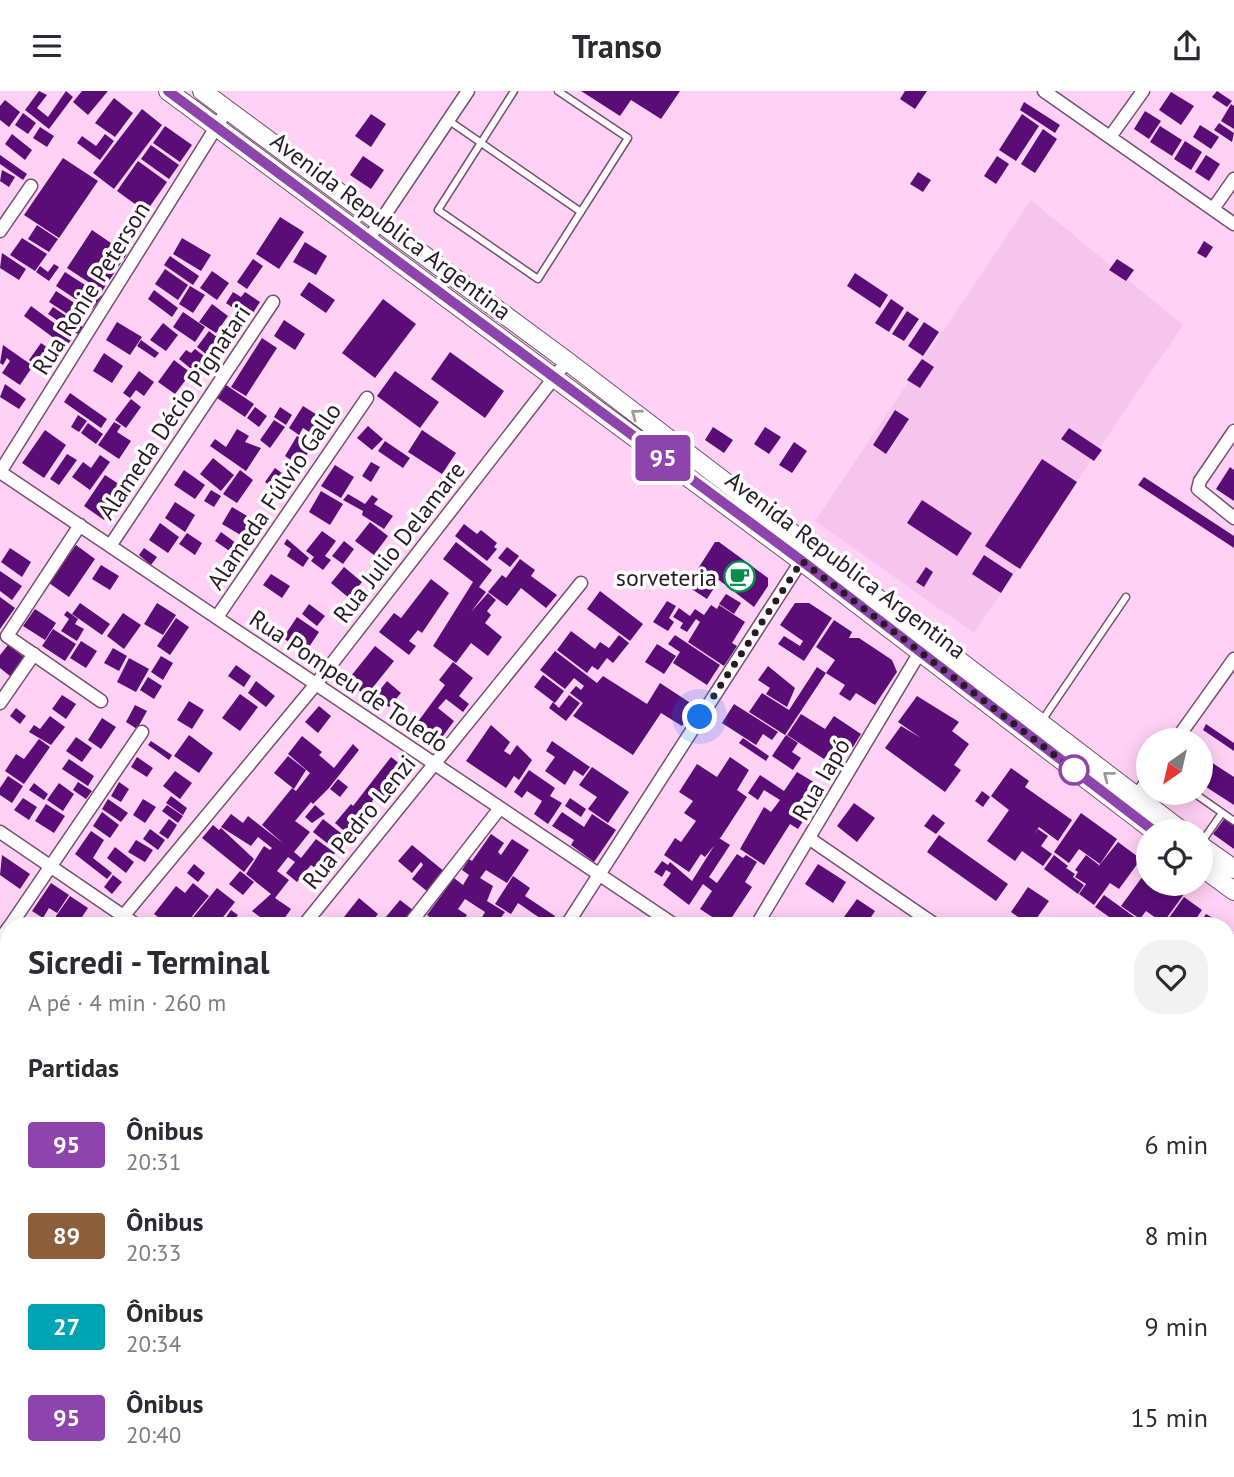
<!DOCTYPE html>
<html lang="pt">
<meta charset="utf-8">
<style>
:root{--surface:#fff;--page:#f2f2f3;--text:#2b2b33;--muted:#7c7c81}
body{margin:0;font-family:"PT Sans",sans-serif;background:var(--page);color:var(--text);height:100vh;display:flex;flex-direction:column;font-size:26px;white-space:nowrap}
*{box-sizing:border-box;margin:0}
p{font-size:23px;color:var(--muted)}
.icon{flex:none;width:38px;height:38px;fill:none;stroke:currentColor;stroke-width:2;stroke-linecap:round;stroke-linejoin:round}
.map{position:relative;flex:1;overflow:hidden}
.details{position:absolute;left:0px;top:826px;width:1236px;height:560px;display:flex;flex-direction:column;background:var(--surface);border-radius:28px 28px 0 0;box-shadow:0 4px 18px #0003}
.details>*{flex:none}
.badge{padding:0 14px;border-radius:5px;font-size:24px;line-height:46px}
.needle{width:46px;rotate:214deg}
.fabs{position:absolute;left:1136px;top:637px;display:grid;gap:14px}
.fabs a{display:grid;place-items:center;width:77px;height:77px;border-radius:50%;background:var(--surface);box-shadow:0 4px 18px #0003;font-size:35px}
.you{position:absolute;width:35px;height:35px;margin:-18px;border:5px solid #fff;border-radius:50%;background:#1a73e8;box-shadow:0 0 0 10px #1a73e833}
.map>.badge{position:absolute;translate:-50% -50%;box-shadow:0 0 0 4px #fff}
h2{padding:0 28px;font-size:26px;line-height:63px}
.round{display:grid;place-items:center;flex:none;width:74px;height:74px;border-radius:28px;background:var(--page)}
.overview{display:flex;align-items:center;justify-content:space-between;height:119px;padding:0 28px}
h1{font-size:33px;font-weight:600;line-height:52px}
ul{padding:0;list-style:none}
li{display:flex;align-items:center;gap:21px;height:91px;padding:0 28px}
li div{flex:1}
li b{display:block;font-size:26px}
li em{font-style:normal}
li .badge{min-width:77px;font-weight:700;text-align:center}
header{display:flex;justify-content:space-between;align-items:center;height:91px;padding:0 28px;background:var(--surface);font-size:32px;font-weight:600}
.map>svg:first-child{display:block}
.built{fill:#f7c4ed}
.green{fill:#ffc0b2}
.building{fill:#5a0d77}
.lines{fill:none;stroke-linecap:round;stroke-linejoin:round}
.service-casing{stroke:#754f6e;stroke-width:9}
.minor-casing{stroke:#754f6e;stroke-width:15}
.tertiary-casing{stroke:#754f6e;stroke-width:18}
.secondary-casing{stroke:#754f6e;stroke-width:20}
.service{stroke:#fff;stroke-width:6}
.minor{stroke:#fff;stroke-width:12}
.tertiary{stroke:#fff;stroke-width:16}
.secondary{stroke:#fff;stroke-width:18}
.oneway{stroke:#9f989e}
.line-casing{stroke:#fff;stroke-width:16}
.line{stroke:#8e44ad;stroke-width:10}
.walk{stroke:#2a1a27;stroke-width:7;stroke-dasharray:0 12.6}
.stop-dot{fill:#fff;stroke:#8e44ad;stroke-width:3.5}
.labels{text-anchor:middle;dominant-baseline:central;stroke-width:7;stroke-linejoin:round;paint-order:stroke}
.street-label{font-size:24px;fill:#2a1a27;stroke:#fff}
.poi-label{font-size:24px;fill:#2a1a27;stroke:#fff;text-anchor:end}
</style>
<header><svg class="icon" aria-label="menu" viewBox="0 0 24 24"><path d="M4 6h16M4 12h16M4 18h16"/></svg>Transo<svg class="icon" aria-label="share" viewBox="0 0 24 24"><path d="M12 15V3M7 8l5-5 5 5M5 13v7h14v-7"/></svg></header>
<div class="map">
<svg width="1234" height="1386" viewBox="0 0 1234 1386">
<rect width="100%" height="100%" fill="#ffd1f5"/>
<path class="built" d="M1031 109 1183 234 974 542 815 430Z
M942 1377H1040L1053 1386H936Z"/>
<path class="green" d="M1227 1228 1234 1233V1352L1227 1363Z
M1145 1377H1217L1211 1386H1156Z"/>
<path class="building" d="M39 0 47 4 37 17 48 26 66 0 73 6 49 38 25 19Z
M82 0H108L88 24 73 11Z
M581 0H680L661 28 631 9 620 25Z
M905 0H927L915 18 900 8Z
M1217 0 1232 10 1227 16 1212 6Z
M1171 1 1194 15 1181 34 1159 19Z
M114 7 133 22 115 46 95 32Z
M5 9 20 21 9 36 0 29V15Z
M1024 11 1060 34 1055 42 1020 19Z
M1231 13 1234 15V38L1221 30Z
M142 18 162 34 114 98 93 82Z
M1145 20 1161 30 1149 48 1134 38Z
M23 22 36 32 28 43 15 34Z
M371 23 386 33 371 56 355 45Z
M1022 23 1039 35 1016 70 999 59Z
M1219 32 1234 42 1232 51 1214 39Z
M1200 34 1219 46 1211 58 1193 46Z
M165 35 192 54 180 71 153 52Z
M1160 35 1182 49 1172 65 1150 51Z
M40 36 54 45 47 56 33 47Z
M1043 38 1057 48 1035 82 1021 73Z
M12 43 32 59 25 69 5 53Z
M105 43 114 50 100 69 77 52 82 45 96 55Z
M1185 50 1202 61 1191 79 1174 68Z
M151 54 179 74 169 88 141 68Z
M0 64 27 83 23 89 0 73Z
M1206 64 1220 73 1209 90 1195 81Z
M363 65 384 79 371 98 350 84Z
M997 65 1009 73 996 93 984 85Z
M63 67 98 90 59 147 24 124Z
M138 70 167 91 146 121 117 100Z
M2 79 15 86 9 96 0 90Z
M918 81 931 89 923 101 910 93Z
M280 126 304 141 279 178 256 163Z
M37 134 58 148 49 161 28 148Z
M92 139 127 163 102 200 67 177Z
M22 147 47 163 35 180 10 164Z
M182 147 211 164 201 180 173 163Z
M1204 150 1213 156 1206 167 1197 162Z
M305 151 327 165 316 184 293 171Z
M2 162 26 178 19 189 0 177Z
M170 165 199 185 193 194 164 174Z
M253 168 263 175 247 198 237 191Z
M1117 168 1134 179 1126 190 1109 179Z
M54 173 59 176 49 190 36 181 40 175 48 181Z
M165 178 188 194 178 209 155 193Z
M212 180 229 192 217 209 200 197Z
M65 181 102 205 92 219 56 195Z
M855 182 888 204 880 217 847 195Z
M309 191 335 209 326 222 300 204Z
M190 195 205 204 193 222 179 213Z
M154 199 178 217 172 226 148 208Z
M56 200 76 213 69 224 49 211Z
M233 201 241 206 245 201 260 211 249 228 226 212Z
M383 208 416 233 375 287 342 262Z
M891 208 904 217 889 241 875 232Z
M212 213 228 225 216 242 199 231Z
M31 215 73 246 66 256 24 225Z
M53 216 87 239 82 246 48 223Z
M907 220 919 228 904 250 892 243Z
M183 221 205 236 195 251 173 236Z
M284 229 305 243 295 259 274 245Z
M117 231 142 246 130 264 106 249Z
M924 231 939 241 923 265 908 255Z
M163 232 178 244 166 260 150 249Z
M209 240 227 254 215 270 197 256Z
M262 247 277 257 246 305 231 296Z
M141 249 159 262 155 267 137 255Z
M41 252 56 263 45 280 29 269Z
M3 254 33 275 20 294 2 282 10 270 7 267 3 274 0 272Z
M195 258 213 272 201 286 179 268 186 259 191 262Z
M450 261 504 300 485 327 431 288Z
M104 262 123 275 112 292 93 280Z
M922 268 934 276 920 297 907 289Z
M174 269 191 282 175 303 158 291Z
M139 280 154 291 144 305 136 299 130 307 123 302Z
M395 280 439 311 420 337 377 305Z
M5 293 26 308 19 318 0 306Z
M226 294 254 313 245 326 217 307Z
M70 302 107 328 101 337 64 311Z
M131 308 141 316 126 337 115 329Z
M303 315 327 330 317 346 303 337 299 344 289 337Z
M255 316 267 325 259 336 247 327Z
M280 316 292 324 286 334 274 326Z
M895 319 909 328 886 363 873 354Z
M78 324 87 330 79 341 71 336Z
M274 329 285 336 270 357 260 349Z
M114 331 121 335 117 341 131 350 119 368 98 354Z
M88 332 103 343 96 353 81 342Z
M368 335 383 348 372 359 357 347Z
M713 336 733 349 724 362 705 349Z
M765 336 781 346 769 363 754 353Z
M1069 337 1102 359 1094 370 1061 348Z
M237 338 249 345 245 351 261 357 246 380 210 355 215 348 226 356Z
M45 339 66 354 44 387 22 372Z
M422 339 456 362 442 383 408 361Z
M297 345 312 355 300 375 285 365Z
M385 350 410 367 403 377 378 360Z
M794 351 807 360 792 382 779 374Z
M67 363 77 369 59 394 50 388Z
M100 364 110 371 90 399 72 386 83 371 91 377Z
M213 367 234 384 221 400 200 383Z
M1042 368 1077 391 1020 478 985 455Z
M371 371 380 376 371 391 362 385Z
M335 374 354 386 341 407 321 395Z
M1230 376 1234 379V410L1216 398Z
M275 377 287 386 277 400 265 391Z
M184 379 205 394 195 408 174 394Z
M240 379 253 389 237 412 223 403Z
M105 384 125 397 104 429 84 415Z
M1144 386 1234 445V457L1138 394Z
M211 399 221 405 214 416 204 410Z
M321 400 343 413 330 434 309 421Z
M348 403 365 413 372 404 378 408 374 413 393 425 384 438 362 424 363 420 343 409Z
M922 409 972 442 957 465 907 432Z
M175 411 195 424 185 441 165 427Z
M232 416 259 432 249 449 222 433Z
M370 431 388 445 374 464 355 450Z
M160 432 179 446 168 462 149 449Z
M464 433 477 443 481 439 497 452 494 456 497 458 487 470 455 445Z
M322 440 336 450 325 465 331 469 323 479 311 470 314 466 306 460Z
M221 441 240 455 234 463 215 450Z
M187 442 202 452 195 464 179 453Z
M287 448 309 467 303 476 287 465 291 458 284 453Z
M344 450 354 458 343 473 332 465Z
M456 451 492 479 479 496 486 501 471 521 488 502 496 509 487 520 491 524 485 532 502 546 488 565 471 552 456 572 433 555 473 491 443 468Z
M715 451H719L768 487V495L754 516 719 489 707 508 687 495Z
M76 454 95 468 69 506 49 492Z
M507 456 519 465 510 476 498 467Z
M10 457 31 471 22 486 1 471Z
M144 457 157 466 151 474 139 464Z
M984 464 1013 483 1001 502 972 483Z
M520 468 535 479 531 485 557 504 546 517 521 497 507 515 488 501 502 484 506 487Z
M101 474 119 485 110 499 92 488Z
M344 476 362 491 349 507 331 492Z
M926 476 933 481 924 496 916 491Z
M0 480 22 495 12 509 0 500Z
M271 483 290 495 282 507 263 494Z
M431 488 449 502 422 542 418 539 409 550 416 555 409 564 379 541 394 522 401 527Z
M600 500 643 533 630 550 587 518Z
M726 503 741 512 734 523 719 513Z
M0 506 15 517 0 538Z
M667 510 676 515 669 527 674 531 668 540 653 531Z
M80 512 110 533 102 544 72 523Z
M157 512 176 524 163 544 144 533Z
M795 512H809L832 527 804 570 778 553 784 545 800 555 803 550 780 534Z
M309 513 325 525 317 535 302 523Z
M711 514 717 518 719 514 745 531 732 552 737 555 724 575 688 551 700 531 696 528 687 541 680 537 683 532 673 526 679 517 690 525 695 518 704 524Z
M35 518 56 532 45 549 23 535Z
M67 520 78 528 75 533 84 538 77 550 61 540 69 528 64 524Z
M123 522 141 534 124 558 107 545Z
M297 526 319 541 305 562 283 547Z
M176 527 189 536 170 564 157 555Z
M834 529 852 541 849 547H859L892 569 897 581 875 614 856 602 850 610 839 603 845 594 826 582 835 569 816 556Z
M53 538 76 553 65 570 42 555Z
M571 540 595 558 600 551 609 557 619 544 629 552 613 572 607 567 598 579 592 575 587 582 557 559Z
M675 544 720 574 707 594 673 572 680 561 668 553Z
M81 550 97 560 86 577 70 567Z
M657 553 676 565 664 583 645 571Z
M8 554 25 567 10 585 0 577V564Z
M375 555 394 570 366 605 347 590Z
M113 557 127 565 119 580 104 572Z
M555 560 597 592 603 585 647 613 660 592 695 615 682 635 661 622 633 664 573 625 583 612 570 602 576 595 581 599 584 595 574 587 565 598 540 579Z
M161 565 173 572 163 589 151 581Z
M129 567 149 578 136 601 117 591Z
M453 571 473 587 459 605 469 613 463 621 446 608 438 617 454 630 437 653 414 636 445 594 439 589Z
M236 574 251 585 244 596 228 585Z
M768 575 795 597 787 616 766 603 770 597 758 589Z
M817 576 826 582 785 644 749 621 762 602 789 619Z
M543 584 564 600 555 612 534 596Z
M148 586 162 595 154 608 140 599Z
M256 590 275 605 266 616 248 602Z
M387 590 401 602 389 616 375 605Z
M240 603 258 616 240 640 222 627Z
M62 604 76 613 66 628 52 618Z
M569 604 580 612 566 630 549 617 553 611 559 617Z
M917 605 959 631 952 640 969 653 954 674 961 679 945 701 885 657 901 635 921 647 898 631Z
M189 610 204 619 192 638 177 629Z
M734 613 778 641 772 649 763 643 756 654 722 632Z
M135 614 147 620 137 638 126 631Z
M319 615 331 625 318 642 305 631Z
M16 617 26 625 20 633 10 625Z
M801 623 825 638 834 625 861 643 853 656 840 648 824 668 787 644Z
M50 625 65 636 51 654 29 641 34 634 40 638Z
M102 627 116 636 101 658 88 649Z
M1206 633 1234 652V660L1203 639Z
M491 634 510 651 504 660 510 664 517 654 532 669 519 689 514 685 506 697 466 670Z
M189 644 213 662 199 682 174 665Z
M786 644 798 652 792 661 801 667 793 679 772 665Z
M302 645 322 661 319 664 334 677 353 653 359 659 329 697 313 713 311 711 295 730 310 741 294 761 301 767 316 748 335 762 320 781 311 774 297 791 286 782 295 771 288 766 277 780 289 789 275 807 291 818 279 835H272L252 820 271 803 246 783 264 755 270 759 272 757 258 746 251 755 221 736 231 723 243 732 248 725 284 753 262 734 292 697 296 700 310 682 288 663Z
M76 646 92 657 82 671 66 660Z
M743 647 769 665 766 670 739 652Z
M39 648 50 656 24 693 5 680 16 663 24 668Z
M151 650 172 664 169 669 148 654Z
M552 650 590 676 583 685 574 679 565 694 545 680 555 666 546 660Z
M1200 664 1234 686V714L1200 692Z
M288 665 306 679 294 698 274 682Z
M137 666 153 677 147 686 131 676Z
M391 666 405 677 402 681 406 684 402 689 393 682 390 686 395 695 392 699 385 694 382 698 386 707 383 712 375 706 372 710 377 719 374 723 366 717 361 722 366 726 350 745 335 732 351 713 353 715Z
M730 666 749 679 737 699 747 706 721 746 705 766 701 763 689 781 664 764 675 747 681 751 696 730 684 722 693 710 679 701 697 673 717 686Z
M69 668 94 685 88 695 62 678Z
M592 676 629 701 608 732 588 718 597 706 579 694Z
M1011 677 1029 690 1025 696 1072 729 1058 750 1039 736 1033 745 1038 738 1048 745 1041 755 1052 763 1043 775 1022 760 1015 770 987 750 1009 719 991 705Z
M529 679 555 697 550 705 562 712 548 733 534 723 542 710 527 700 522 707 514 701Z
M175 680 192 692 180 708 163 695Z
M797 681 817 693 798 719 807 724 798 738 790 733 764 774 740 758 764 716 771 721 780 709 764 699 758 709 748 702 760 684 784 700Z
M8 685 23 695 12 712 0 704V697Z
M338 688 348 696 340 706 330 698Z
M78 691 92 700 86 708 73 699Z
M119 691 129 698 121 711 111 705Z
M34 692 48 703 44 709 29 699Z
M59 692 74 703 63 720 47 709Z
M982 700 990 706 983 716 975 710Z
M171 705 187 717 183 724 166 712Z
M23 707 37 716 29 729 14 719Z
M570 707 586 718 581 726 565 715Z
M108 708 128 722 121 731 102 718Z
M143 708 156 716 145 732 133 724Z
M854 712 875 727 857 751 837 735Z
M46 713 65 725 54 742 35 730Z
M167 714 183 725 178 732 162 720Z
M315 714 325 723 312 732 305 726Z
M102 721 119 734 110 747 93 735Z
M562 721 584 736 592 723 616 739 594 771 571 754 574 749 552 735Z
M1081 722 1117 748 1100 773 1079 758 1069 772 1054 761Z
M933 723 945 732 936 743 924 735Z
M1225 727 1234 733V758L1213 743Z
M169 728 177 734 168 748 159 742Z
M323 728 342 743 332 756 313 741Z
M213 734 219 739 221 737 254 768 244 781 202 747Z
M150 738 165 749 158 759 143 748Z
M91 740 104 749 93 767 112 782 107 788 75 763Z
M491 743 504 752 498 761 501 764 512 748 529 759 507 792 486 779 480 787 493 795 487 810 505 821 495 835H477L485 821 465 808 458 818 467 824 461 832 457 829 453 835H441L427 824 454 787 463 794 469 784 462 779 469 768 472 770Z
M939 744 1008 793 996 810 927 761Z
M719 747 730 754 709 786 717 792 737 763 743 767 746 764 757 771 745 791 752 796 726 835 700 818 712 800 703 793 689 814 663 794 671 782 666 779 662 786 654 781 662 770 668 774 670 771 692 790Z
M136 749 153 759 145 771 128 761Z
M1118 751 1141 768 1119 798 1110 792 1094 814 1079 803 1086 793 1075 786 1078 781 1075 779 1086 764 1099 774 1097 777Z
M412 754 445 781 428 801 412 788 423 774 421 771 412 782 398 770Z
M115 756 134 771 126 782 107 767Z
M2 764 30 783 20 798 0 784Z
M1054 764 1068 775 1066 777 1075 783 1073 786 1084 794 1078 803 1044 778Z
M194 773 205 782 198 791 187 782Z
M818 773 846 791 833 812 805 793Z
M1148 778V793H1178L1187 799 1163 832 1146 820 1140 828 1121 815Z
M240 780 254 791 243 804 229 793Z
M113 784 122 791 112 803 104 796Z
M513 785 530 797 525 805 555 825 550 834 518 812 511 823 495 813Z
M51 792 69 804 57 822 49 817 43 827 32 820Z
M193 792 209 805 184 835H170L154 823 176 795 185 802Z
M1028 796 1049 810 1031 835 1011 821Z
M217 797 235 811 216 835H186Z
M1104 804 1147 835H1122L1095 816Z
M70 805 88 817 76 835H50L54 828 57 830 56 825Z
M1184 806 1202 819 1191 835H1163Z
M359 807 378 823 368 835H350L352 832 344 826Z
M857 808 875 820 865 835H857L844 826Z
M400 809 413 819 400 835H395L385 827Z
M231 819 238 824 233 831 237 835 243 827 253 834 259 827 270 835H220Z
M1206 823 1213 827 1223 835H1198Z
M1227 838 1234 843V876L1227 886Z
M4 864 9 867 8 886 0 881V870Z
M0 883 9 889V908L5 906 0 914Z
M0 915 9 921V948L0 942Z
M3 1003 9 1006V1041L0 1036V1008Z
M0 1151 9 1157 6 1183 0 1179Z
M1227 1174 1234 1179V1191L1227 1201Z
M0 1247 9 1253V1278L0 1291 9 1297V1322L0 1316Z
M92 1377H121L118 1381 126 1386H86Z
M170 1377H197L193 1383 196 1386H171L175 1380Z
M320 1377 335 1378 365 1377 360 1386H314Z
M450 1377H467L473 1381 470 1386H444Z
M516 1377H558L552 1386H510Z
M589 1377H603L616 1386H584Z
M606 1377H631L625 1386H619Z
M636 1377H703L698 1386H631Z
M745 1377H769L763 1386H736Z
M806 1377H832L835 1379 830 1386H804L802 1384Z
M966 1377H970L984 1386H960Z"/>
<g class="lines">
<defs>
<path id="service" d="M514 0 438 119 538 188 628 47 558 0
M448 29 581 121
M1041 631 1126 506
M1194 702 1234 730
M1201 752 1222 722"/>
<path id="minor" d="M1044 0 1234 133
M227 19 0 381 676 835
M1110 46 1143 0
M1213 118 1234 88
M0 140 31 95
M368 149 468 0
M1234 340 1200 390 1198 398 1234 427
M80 434 7 545 101 610
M110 455 273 211
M217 526 367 307
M0 612 34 563
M1176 649 1234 568
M1132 711 1148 689
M0 741 138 835
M810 748 937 835
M10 835 142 641
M115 835 316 593 567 270
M303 835 581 492
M408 835 500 717
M566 835 805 464
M756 835 923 556
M0 849 9 836
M0 974 9 963
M0 1052 9 1058
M0 1214 9 1220
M0 1365 9 1370
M19 1377 33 1386
M254 1377 268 1386
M1136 1377 1147 1386
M222 1386 227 1377
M400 1386 405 1377
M419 1386 425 1377
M568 1386 574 1377
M717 1386 722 1377
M1074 1386 1079 1377
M1221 1386 1234 1367"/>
<path id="tertiary" d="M1227 907 1234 896
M924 1386 930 1377"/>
<path id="secondary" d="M168 0 801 470 1154 740
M202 0 567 270 1182 740
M1200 754 1234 778
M1200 775 1234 800"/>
</defs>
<use href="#service" class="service-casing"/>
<use href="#minor" class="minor-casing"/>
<use href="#tertiary" class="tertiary-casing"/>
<use href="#secondary" class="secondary-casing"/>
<use href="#service" class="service"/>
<use href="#minor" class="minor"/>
<use href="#tertiary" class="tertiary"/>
<use href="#secondary" class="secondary"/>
</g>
<defs><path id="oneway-chevron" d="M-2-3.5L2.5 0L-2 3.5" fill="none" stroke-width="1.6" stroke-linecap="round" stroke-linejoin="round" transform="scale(1.75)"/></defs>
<g class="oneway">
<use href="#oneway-chevron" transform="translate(636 323) rotate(-143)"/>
<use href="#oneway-chevron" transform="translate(1108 685) rotate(-142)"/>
</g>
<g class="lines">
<defs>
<path id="line" d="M168 0 802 470 1154 740"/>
</defs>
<use href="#line" class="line-casing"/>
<use href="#line" class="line"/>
<path class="walk" d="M700 626 802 470 1074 679"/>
</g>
<defs>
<symbol id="cafe-ring" viewBox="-11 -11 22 22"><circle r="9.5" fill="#fff" stroke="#068e4c" stroke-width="1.5"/><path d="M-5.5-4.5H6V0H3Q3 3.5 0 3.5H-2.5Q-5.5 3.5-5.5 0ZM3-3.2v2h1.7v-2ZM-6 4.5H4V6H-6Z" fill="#068e4c"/></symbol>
</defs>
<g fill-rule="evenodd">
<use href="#cafe-ring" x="722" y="468" width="35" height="35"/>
</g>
<circle class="stop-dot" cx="1074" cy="679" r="14"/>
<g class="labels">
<g class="street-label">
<text transform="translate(391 135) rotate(37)">Avenida Republica Argentina</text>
<text transform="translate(91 197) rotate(-58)">Rua Ronie Peterson</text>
<text transform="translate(174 321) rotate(-56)">Alameda Décio Pignatari</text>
<text transform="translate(274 405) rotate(-56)">Alameda Fúlvio Gallo</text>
<text transform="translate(399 451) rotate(-52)">Rua Julio Delamare</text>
<text transform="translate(846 474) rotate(37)">Avenida Republica Argentina</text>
<text transform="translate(349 590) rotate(34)">Rua Pompeu de Toledo</text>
<text transform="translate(821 688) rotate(-60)">Rua Iapó</text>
<text transform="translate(359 731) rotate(-51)">Rua Pedro Lenzi</text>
</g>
<g class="poi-label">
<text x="717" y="486">sorveteria</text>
</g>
</g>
</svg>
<div class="fabs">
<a><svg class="needle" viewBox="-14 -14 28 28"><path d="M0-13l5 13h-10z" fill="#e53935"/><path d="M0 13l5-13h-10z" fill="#7c7c81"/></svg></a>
<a><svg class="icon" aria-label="locate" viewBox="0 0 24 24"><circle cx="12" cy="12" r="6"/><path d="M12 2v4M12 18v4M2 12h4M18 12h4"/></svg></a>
</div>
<div class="you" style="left:700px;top:626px"></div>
<b class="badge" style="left:663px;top:367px;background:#8e44ad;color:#fff">95</b>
<section class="details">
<div class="overview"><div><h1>Sicredi - Terminal</h1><p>A pé · 4 min · 260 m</p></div><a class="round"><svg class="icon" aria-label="heart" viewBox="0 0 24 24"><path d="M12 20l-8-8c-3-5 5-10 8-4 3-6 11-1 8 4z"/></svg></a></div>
<h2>Partidas</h2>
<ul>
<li><span class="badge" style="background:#8e44ad;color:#fff">95</span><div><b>Ônibus</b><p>20:31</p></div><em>6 min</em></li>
<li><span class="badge" style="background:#8b5e3c;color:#fff">89</span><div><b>Ônibus</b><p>20:33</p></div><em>8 min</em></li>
<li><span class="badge" style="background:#00a3b4;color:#fff">27</span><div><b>Ônibus</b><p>20:34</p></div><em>9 min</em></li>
<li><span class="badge" style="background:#8e44ad;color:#fff">95</span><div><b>Ônibus</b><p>20:40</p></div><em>15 min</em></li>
</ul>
</section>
</div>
